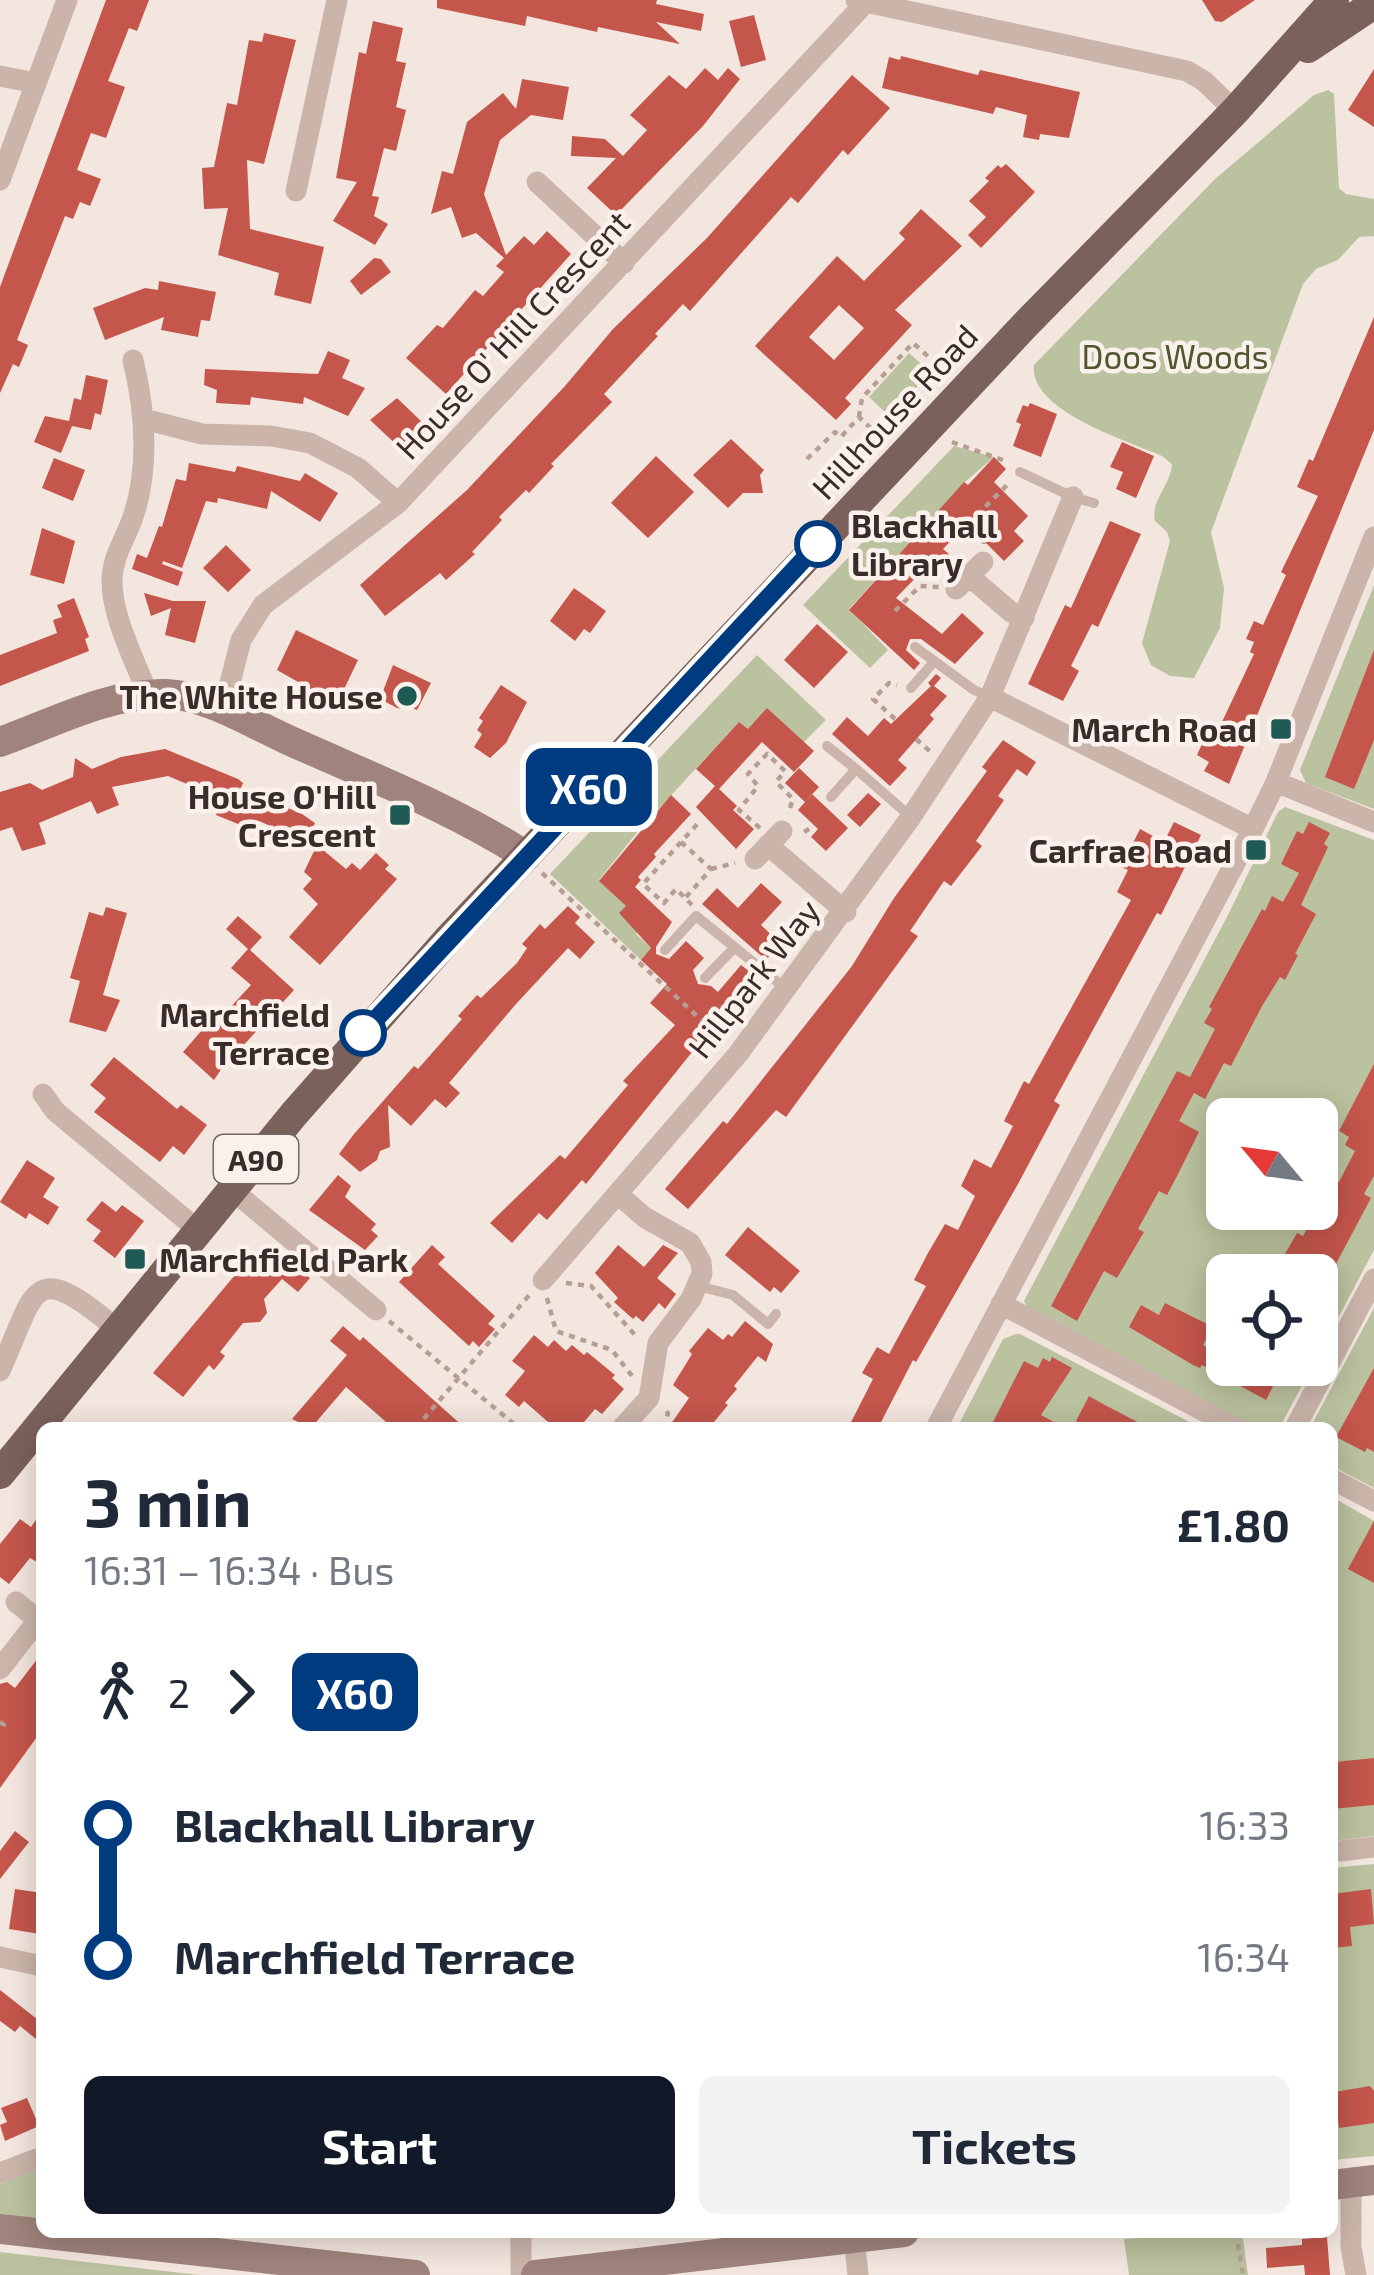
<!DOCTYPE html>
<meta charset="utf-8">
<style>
:root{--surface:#fff;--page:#f2f2f3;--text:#1f2937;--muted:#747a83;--accent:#111827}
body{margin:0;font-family:"Exo 2",sans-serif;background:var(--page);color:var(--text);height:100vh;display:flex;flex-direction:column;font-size:45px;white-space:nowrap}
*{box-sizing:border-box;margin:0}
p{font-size:39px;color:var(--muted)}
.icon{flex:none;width:66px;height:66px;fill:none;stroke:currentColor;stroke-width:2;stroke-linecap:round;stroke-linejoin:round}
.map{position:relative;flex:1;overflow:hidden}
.panel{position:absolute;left:36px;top:1422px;width:1302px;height:816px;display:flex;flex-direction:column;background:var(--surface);border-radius:18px;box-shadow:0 6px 30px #0003}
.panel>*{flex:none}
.badge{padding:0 24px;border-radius:18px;font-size:42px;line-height:78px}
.needle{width:78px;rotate:299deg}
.fabs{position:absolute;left:1206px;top:1098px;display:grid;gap:24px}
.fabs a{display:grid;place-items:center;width:132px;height:132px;border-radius:18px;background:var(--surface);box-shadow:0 6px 30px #0003;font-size:60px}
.map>.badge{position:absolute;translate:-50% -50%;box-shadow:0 0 0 6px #fff}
.legs{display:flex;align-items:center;gap:18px;height:132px;padding:0 48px;font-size:39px}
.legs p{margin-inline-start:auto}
.headline{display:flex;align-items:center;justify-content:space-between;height:204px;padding:0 48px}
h1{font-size:66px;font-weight:700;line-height:90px}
.cta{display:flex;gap:24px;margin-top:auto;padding:24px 48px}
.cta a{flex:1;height:138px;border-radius:18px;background:var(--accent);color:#fff;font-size:48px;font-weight:700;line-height:138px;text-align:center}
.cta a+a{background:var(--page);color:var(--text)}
ul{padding:0 48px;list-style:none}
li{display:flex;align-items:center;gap:42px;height:132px;font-size:45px}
li i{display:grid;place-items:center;width:18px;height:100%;margin:0 15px;background:currentColor}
li i::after{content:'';width:30px;height:30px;margin:-15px;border:9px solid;border-radius:50%;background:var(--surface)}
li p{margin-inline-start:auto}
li:first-child i{background:linear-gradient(#0000 50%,currentColor 0)}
li:last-child i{background:linear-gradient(currentColor 50%,#0000 0)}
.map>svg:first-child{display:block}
.green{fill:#bbc29f;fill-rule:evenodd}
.building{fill:#c4564b;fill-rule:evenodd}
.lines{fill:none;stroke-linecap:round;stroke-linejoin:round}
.path{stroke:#b79e95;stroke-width:4.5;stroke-dasharray:6 6;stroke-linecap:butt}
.lane{stroke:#cbb5ab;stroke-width:10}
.street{stroke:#cbb5ab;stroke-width:21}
.secondary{stroke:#9f837c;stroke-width:30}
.primary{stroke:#7a615b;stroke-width:30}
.line-1-casing{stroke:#fff;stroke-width:27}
.line-1{stroke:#003b80;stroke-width:18}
.stop-1-dot{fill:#fff;stroke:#003b80;stroke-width:6}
.poi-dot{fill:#205a55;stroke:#faf1ec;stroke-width:4.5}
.labels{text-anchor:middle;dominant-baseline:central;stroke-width:9;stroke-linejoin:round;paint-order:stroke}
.shield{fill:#faf1ec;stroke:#736764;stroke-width:3}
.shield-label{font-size:30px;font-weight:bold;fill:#392c2a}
.street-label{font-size:33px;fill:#392c2a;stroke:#faf1ec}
.park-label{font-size:33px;fill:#4e572e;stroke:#faf1ec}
.stop-label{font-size:33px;font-weight:bold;fill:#392c2a;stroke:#faf1ec;text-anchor:start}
.poi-label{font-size:33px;font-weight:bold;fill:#392c2a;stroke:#faf1ec;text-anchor:end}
</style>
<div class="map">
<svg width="1374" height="2275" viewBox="0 0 1374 2275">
<rect width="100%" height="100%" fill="#f3e6df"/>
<path class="green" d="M1328 90 1334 94 1339 188 1346 194 1374 199V236L1359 237 1338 260 1316 269 1303 284 1211 532 1224 588 1220 628 1194 678 1170 676 1151 665 1142 643 1170 541 1167 532 1155 521C1150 501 1171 485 1172 464L1162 456C1127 440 1029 411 1034 365L1215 179 1314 95Z
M909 353 930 372 890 417 869 397Z
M954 446 994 457 965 482 849 609 888 650 870 668 803 605Z
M1374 585V809L1306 783 1300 770Z
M757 655 826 720 804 742 748 729 739 722 639 830 599 880 626 906 638 930 636 934 651 948 641 960 550 874Z
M1285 807 1374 840V1250L1317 1358V1275H1227V1365H1313L1280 1427 1256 1428 1028 1308 1024 1301 1228 915 1278 812ZM1227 1119H1317V1209H1227Z
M1374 1308V1488L1332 1466V1428H1310Z
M1016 1334H1020L1201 1428H957L1003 1339Z
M1332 1497 1374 1521V1836L1332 1841Z
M1374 1864V2156L1332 2160V1868Z
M42 2168V2219L0 2214V2184Z
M1242 2232 1248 2275H1129L1124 2239Z
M0 2252 199 2275H0Z"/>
<path class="building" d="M106 0H149L137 31 129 28 108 81 125 87 106 138 91 133 77 170 101 179 90 206 80 202 73 219 65 216 17 340 28 345 19 367 13 364 0 393V287Z
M437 0H657L656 4 704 14 701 31 656 22 680 44 598 27 597 32 527 16 525 26 437 8Z
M1202 0H1255L1222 22 1215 21Z
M754 15 766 60 741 67 729 21Z
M373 21 403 28 396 61 406 63 396 107 406 110 396 151 384 148 372 196 379 197 374 216 388 224 375 245 333 221 357 182 336 178 359 52 366 54Z
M264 33 296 40 264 164 247 160 250 229 324 247 311 304 274 295 279 273 218 255 228 208 204 209 202 168 214 167 227 103 237 105 249 40 262 42Z
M901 56 978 75 980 70 1080 92 1069 138 1040 134 1039 140 1023 137 1027 115 996 107 993 114 882 88 889 57 900 60Z
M705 68 718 80 728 68 740 79 703 126 616 215 587 188 616 158 571 156 572 136 605 139 623 156 647 130 630 115 669 75 686 89Z
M1374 69V127L1348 110Z
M852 75 890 108 848 155 843 150 798 203 791 197 690 311 683 304 655 334 658 336 604 394 612 402 551 464 554 466 529 493 526 490 499 517 502 520 472 552 475 554 446 580 440 573 385 616 360 585 467 490 565 386 613 329 707 238Z
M522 79 569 87 563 120 531 115 500 140 484 194 506 255 524 236 534 245 547 231 571 254 446 394 406 358 437 325 443 328 475 290 483 296 504 272 496 266 504 258 476 233 462 238 451 207 431 214 442 171 453 174 467 122 503 93 516 109Z
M1006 164 1035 192 981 248 968 235 986 217 969 201 989 181 985 178 998 165 1001 168Z
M921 209 962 246 895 310 912 325 845 398 851 404 836 420 755 346 837 256 864 281 905 239 899 233ZM839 305 864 328 834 360 809 337Z
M374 258 381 259 391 272 361 295 350 281Z
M159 281 216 292 210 321 201 320 198 337 161 330 164 317 105 340 93 308 145 288 158 290Z
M1374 317V430L1229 784 1204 771 1209 762 1197 755 1202 744 1213 741 1254 654 1250 652 1254 642 1246 639 1254 621 1263 625 1286 575 1281 572 1318 496 1297 487 1309 459 1313 461Z
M328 351 350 360 342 378 365 388 348 416 304 397 303 404 251 397 250 405 216 403 217 390 204 385 205 369 318 374Z
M86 375 108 380 101 415 95 413 91 430 72 426 61 453 34 442 45 416 69 421 74 398 81 400Z
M397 398 423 423 400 448 370 420Z
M1030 403 1057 414 1041 457 1013 446 1021 424 1016 422 1023 405 1028 407Z
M731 439 764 470 760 475 763 493H743L728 508 693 475Z
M1122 442 1154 456 1136 498 1116 489 1123 472 1110 467Z
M656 456 694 492 648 538 611 503Z
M994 457 1006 469 994 482 1028 516 1014 531 1024 541 1004 561 967 524 943 549 950 555 930 576 924 569 896 598 942 634 962 613 984 633 955 664 921 639H910L906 650 920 663 914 670 849 610 964 482 968 485Z
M54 458 85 470 73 501 42 488Z
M189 463 235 472 237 466 300 481 305 473 338 493 320 522 271 491 267 509 218 498 217 503 206 501 182 568 163 561 162 564 183 572 178 586 132 569 137 554 147 558 159 526 162 527 176 479 186 481Z
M1110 521 1141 534 1098 627 1092 624 1071 666 1079 671 1063 701 1028 684 1065 605 1071 608Z
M42 528 75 541 64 584 30 575Z
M226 545 251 570 228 592 203 568Z
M574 588 606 611 590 633 584 629 575 641 550 621Z
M144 593 173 601H206L195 643 165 635 171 608 151 616Z
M74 598 89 637 85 639 89 651 0 686V655L57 633 53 620 62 617 57 605Z
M817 624 848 652 814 688 784 660Z
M296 630 358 660 337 704 277 670Z
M1374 650V740L1354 789 1325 777Z
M393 665 431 683 417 710 406 705 404 709 397 708 380 699Z
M936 674 941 678 934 686 947 696 930 715 934 719 898 760 907 768 890 786 832 734 847 717 868 736 884 718 891 724 931 686 928 683Z
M501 685 527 702 506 743 490 758 474 747 482 734 477 730 483 721 479 718Z
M767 708 814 751 794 772 762 742 719 789 737 806 733 810 754 829 736 849 696 807 715 786 696 769 739 722 748 729Z
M1003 740 1036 762 1027 776 1017 769 998 796 1004 800 976 841 982 846 951 886 944 881 910 931 918 936 786 1117 776 1110 688 1209 665 1189 723 1121 727 1124 852 966 894 898 987 771 982 767Z
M165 749 238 779 243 783 241 788 302 814 315 823 307 842 259 821 255 831 216 815 219 807 199 799 192 793 194 787 168 776 112 787 119 805 97 814 91 801 39 823 46 844 22 851 12 827 0 831V792L30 783 42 790 73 777 75 758 92 769 121 757Z
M799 768 819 787 805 802 785 783Z
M868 793 881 804 860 827 847 815Z
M812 794 848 828 826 851 811 837 818 829 798 810Z
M671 795 691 814 654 854 656 857 638 877 641 880 635 887 672 922 656 947V954L669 959 686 941 704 958 693 970 698 984 711 986 718 992 741 965 754 975 586 1184 582 1180 547 1220 539 1213 512 1243 490 1223 560 1155 565 1159 628 1085 623 1081 675 1025 650 1003 667 984 641 960 651 948 619 913 626 906 599 881Z
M1174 822 1201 835 1161 915 1157 913 1054 1101 1060 1105 1018 1184 916 1362 913 1360 878 1428H848L873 1379 862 1373 877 1347 889 1354 926 1286 914 1280 928 1253 945 1224 958 1230 975 1196 961 1186 974 1159 991 1168 1013 1126 1004 1121 1024 1081 1029 1084 1131 900 1117 892 1128 870 1121 867 1140 829 1164 842Z
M1309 822 1330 833 1324 844 1328 847 1301 905 1316 914 1295 954 1298 955 1285 980 1280 977 1262 1006 1231 1066 1224 1063 1205 1099 1194 1093 1179 1121 1199 1132 1176 1178 1167 1195 1159 1191 1138 1229 1144 1232 1117 1278 1104 1271 1077 1321 1051 1306 1177 1071 1190 1077 1215 1029 1204 1023 1212 1009 1209 1007 1262 909 1265 911 1272 896 1283 902 1299 873 1281 864 1297 831 1303 834Z
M317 845 346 869 352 863 360 870 376 853 389 865 385 869 397 879 320 965 289 937 318 904 303 889 312 879 304 872Z
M761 883 782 902 761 925 781 944 766 960 702 904 717 888 738 908Z
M568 906 580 917 575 923 595 942 580 959 568 948 516 1004 449 1083 460 1093 446 1108 435 1099 411 1126 388 1105 390 1147 380 1151 377 1160 360 1172 339 1154 354 1134 414 1066 418 1069 462 1019 458 1016 477 995 481 998 517 963 527 948 522 944 540 924 545 929Z
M106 907 127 913 103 995 120 1000 106 1032 69 1022 80 981 70 978 89 912 103 916Z
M238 916 262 937 250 950 294 990 241 1048 244 1057 216 1052 222 1068 214 1080 183 1052 222 1007 227 1011 251 985 231 968 248 949 226 929Z
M114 1057 177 1109 181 1105 207 1125 184 1155 173 1146 160 1162 94 1112 106 1098 90 1085Z
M1374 1064V1176L1364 1194 1371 1198 1329 1277 1322 1274 1273 1275 1297 1233 1303 1236 1334 1180 1339 1182 1355 1151 1345 1145 1349 1137 1339 1131Z
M27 1160 55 1178 43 1197 59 1207 48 1225 29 1213 26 1219 0 1202Z
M338 1175 351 1186 345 1197 376 1224 371 1230 378 1236 365 1250 309 1210Z
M102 1201 116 1212 122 1205 144 1221 115 1258 93 1241 101 1231 86 1220Z
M748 1227 800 1271 781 1293 774 1287 770 1292 725 1255Z
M432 1245 445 1257 438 1264 495 1316 488 1324 495 1329 479 1347 473 1341 469 1346 399 1282Z
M618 1245 644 1267 663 1245 678 1253 657 1278 676 1294 665 1309 659 1303 643 1322 636 1316 633 1319 614 1302 618 1298 595 1273Z
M262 1252 272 1260 279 1252 310 1278 298 1292 282 1279 264 1299 267 1313 260 1322 243 1323 220 1352 225 1356 214 1370 209 1365 183 1397 153 1373 245 1263 249 1266Z
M1165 1303 1213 1327 1203 1345 1227 1358V1365H1284L1266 1400 1202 1365 1200 1368 1193 1365 1129 1327 1141 1305 1159 1315Z
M745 1321 773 1344 766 1362 758 1356 734 1386 737 1389 725 1403 728 1405 709 1428H668L689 1398 673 1385 692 1354 689 1351 708 1328 723 1340 728 1334 732 1337Z
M343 1326 360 1341 363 1337 465 1428H393L346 1387 311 1428 292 1419 347 1355 330 1341Z
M534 1335 548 1347 554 1340 566 1351 572 1345 584 1355 587 1352 615 1375 612 1378 624 1389 602 1414 595 1409 579 1428H555L524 1401 519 1407 505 1395 525 1371 512 1361Z
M1052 1357 1072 1368 1041 1415 1065 1428H990L1024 1361 1038 1368 1043 1358 1050 1362Z
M1374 1368V1452L1367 1448 1365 1452 1336 1437Z
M1089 1396 1103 1404 1149 1428H1089L1076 1421Z
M42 1511V1565L30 1558 9 1584 0 1577V1544L20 1519 31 1527Z
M1374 1521V1583L1348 1569Z
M42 1653V1730L0 1788V1684L7 1682 15 1688Z
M1374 1758V1805L1332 1809V1781L1337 1780 1335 1762Z
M15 1831 29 1842 0 1879V1851Z
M15 1889 42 1893 40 1934 9 1929Z
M1371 1889 1374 1924 1350 1927 1352 1946 1332 1948V1894Z
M0 1990 42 2023V2044L20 2026 15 2032 0 2021Z
M1370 2086 1374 2091V2123L1339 2128 1334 2092Z
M27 2098 39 2126 5 2141 0 2125 7 2122 1 2108Z
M1327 2237 1330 2275H1305L1304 2265 1267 2268 1266 2248 1302 2245V2239Z"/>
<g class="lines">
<path class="path" d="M859 417 862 398 913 343 942 369 893 421
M952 442 1008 462
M807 459 835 432 841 437 859 417 879 436 893 421 897 425
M984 544V532L972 520 1011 481
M895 611 920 586 939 587
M895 719 873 699 889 683 897 685
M916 739 932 753
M760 828 739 810 758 786 748 774 767 754 785 771 776 782 793 799 788 814
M804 832 814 826
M681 842 711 869 686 897
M711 869 735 863
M542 873 723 1040
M692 905 676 889 664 903 643 884 701 820
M566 1283 591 1286 635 1335 639 1333
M547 1298 556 1331 612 1350 632 1376
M389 1321 519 1428
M416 1428 531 1293
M664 1428 668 1413 665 1410
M0 1722 4 1725 0 1731
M1236 2232 1243 2275"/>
<path class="lane" d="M1020 472 1073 497 1094 503
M915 647 974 690 990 697
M911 688 933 663
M827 746 856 769
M831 797 856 769 911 817
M665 950 696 916 785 988
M705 978 733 949
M698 1286 733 1295 768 1324 776 1314"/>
<path class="street" d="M856 0 1187 71 1204 81 1235 111
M0 76 36 83
M0 180 67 0
M537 182 624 263
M296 191 337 0
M133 360C145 410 150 466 133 517 126 538 113 555 112 579 111 616 135 660 148 695
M144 419 202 434 271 436 310 443 358 468 398 503
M969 576 1011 612 1024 618
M956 589 983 562
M990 697 1253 829
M223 710 241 640 263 605 398 503 866 2
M1276 782 1374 822
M768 845 846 912
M755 859 782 831
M43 1094 55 1111 198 1230
M231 1189 376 1310
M618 1194 644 1217 690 1243 701 1262 702 1274 691 1299 658 1343 649 1398 622 1428
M543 1280 738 1054 911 817 990 697 1073 497
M1001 1304 1236 1428
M0 1371C37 1289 30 1256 118 1330
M936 1428 1253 829 1276 782 1374 537
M1295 1428 1374 1279
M1332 1479 1374 1501
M0 1669 38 1620 16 1602
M1332 1852 1374 1847
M0 1957 42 1966
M0 2173 42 2157
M1351 2183V2247L1356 2275
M521 2232V2275
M854 2238 858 2275"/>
<path class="secondary" d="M0 742C53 723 110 692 167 694 208 696 249 722 286 739 366 775 452 808 526 856
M1332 2185 1374 2180
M0 2229 415 2275
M536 2275 904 2232"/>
<path class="primary" d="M1308 48 1374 4
M0 1474 294 1114 449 938 1026 324 1235 111 1334 0"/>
</g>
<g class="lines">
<defs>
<path id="line-1" d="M363 1033 818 544"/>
</defs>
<use href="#line-1" class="line-1-casing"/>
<use href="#line-1" class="line-1"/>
</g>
<g class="stop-1-dot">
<circle cx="818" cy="544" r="21"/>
<circle cx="363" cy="1033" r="21"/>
</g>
<g class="poi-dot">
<circle cx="407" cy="696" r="12"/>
<rect x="1269" y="717" width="24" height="24" rx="6"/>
<rect x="388" y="803" width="24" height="24" rx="6"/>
<rect x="1244" y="838" width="24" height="24" rx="6"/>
<rect x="123" y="1247" width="24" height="24" rx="6"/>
</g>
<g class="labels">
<rect class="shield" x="214" y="1135" width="84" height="48" rx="9"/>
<g class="shield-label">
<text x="256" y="1159">A90</text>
</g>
<g class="street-label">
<text transform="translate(512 334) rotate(-47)">House O' Hill Crescent</text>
<text transform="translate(894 411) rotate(-47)">Hillhouse Road</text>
<text transform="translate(753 978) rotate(-52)">Hillpark Way</text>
</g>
<g class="park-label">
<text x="1175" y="356">Doos Woods</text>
</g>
<g class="stop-label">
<text x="851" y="525">Blackhall<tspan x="851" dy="38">Library</tspan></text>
<text x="330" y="1014" text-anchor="end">Marchfield<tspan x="330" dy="38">Terrace</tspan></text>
</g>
<g class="poi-label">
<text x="383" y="696">The White House</text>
<text x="1257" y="729">March Road</text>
<text x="376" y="796">House O'Hill<tspan x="376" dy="38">Crescent</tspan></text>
<text x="1232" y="850">Carfrae Road</text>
<text x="159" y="1259" text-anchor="start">Marchfield Park</text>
</g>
</g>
</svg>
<div class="fabs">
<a><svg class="needle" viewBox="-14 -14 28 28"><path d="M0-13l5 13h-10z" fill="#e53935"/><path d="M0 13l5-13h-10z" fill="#747a83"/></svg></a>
<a><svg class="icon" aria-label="locate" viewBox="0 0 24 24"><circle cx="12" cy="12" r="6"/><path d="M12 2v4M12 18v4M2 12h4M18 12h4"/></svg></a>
</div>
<b class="badge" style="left:589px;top:787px;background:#003b80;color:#fff">X60</b>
<section class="panel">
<div class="headline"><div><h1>3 min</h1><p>16:31 – 16:34 · Bus</p></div><b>£1.80</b></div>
<div class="legs"><svg class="icon" aria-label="walk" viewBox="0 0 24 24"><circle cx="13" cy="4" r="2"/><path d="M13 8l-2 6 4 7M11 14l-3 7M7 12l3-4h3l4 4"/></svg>2<svg class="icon" aria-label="forward" viewBox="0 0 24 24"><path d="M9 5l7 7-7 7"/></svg><b class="badge" style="background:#003b80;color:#fff">X60</b></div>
<ul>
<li><i style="color:#003b80"></i><b>Blackhall Library</b><p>16:33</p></li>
<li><i style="color:#003b80"></i><b>Marchfield Terrace</b><p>16:34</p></li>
</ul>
<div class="cta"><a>Start</a><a>Tickets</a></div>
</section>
</div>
